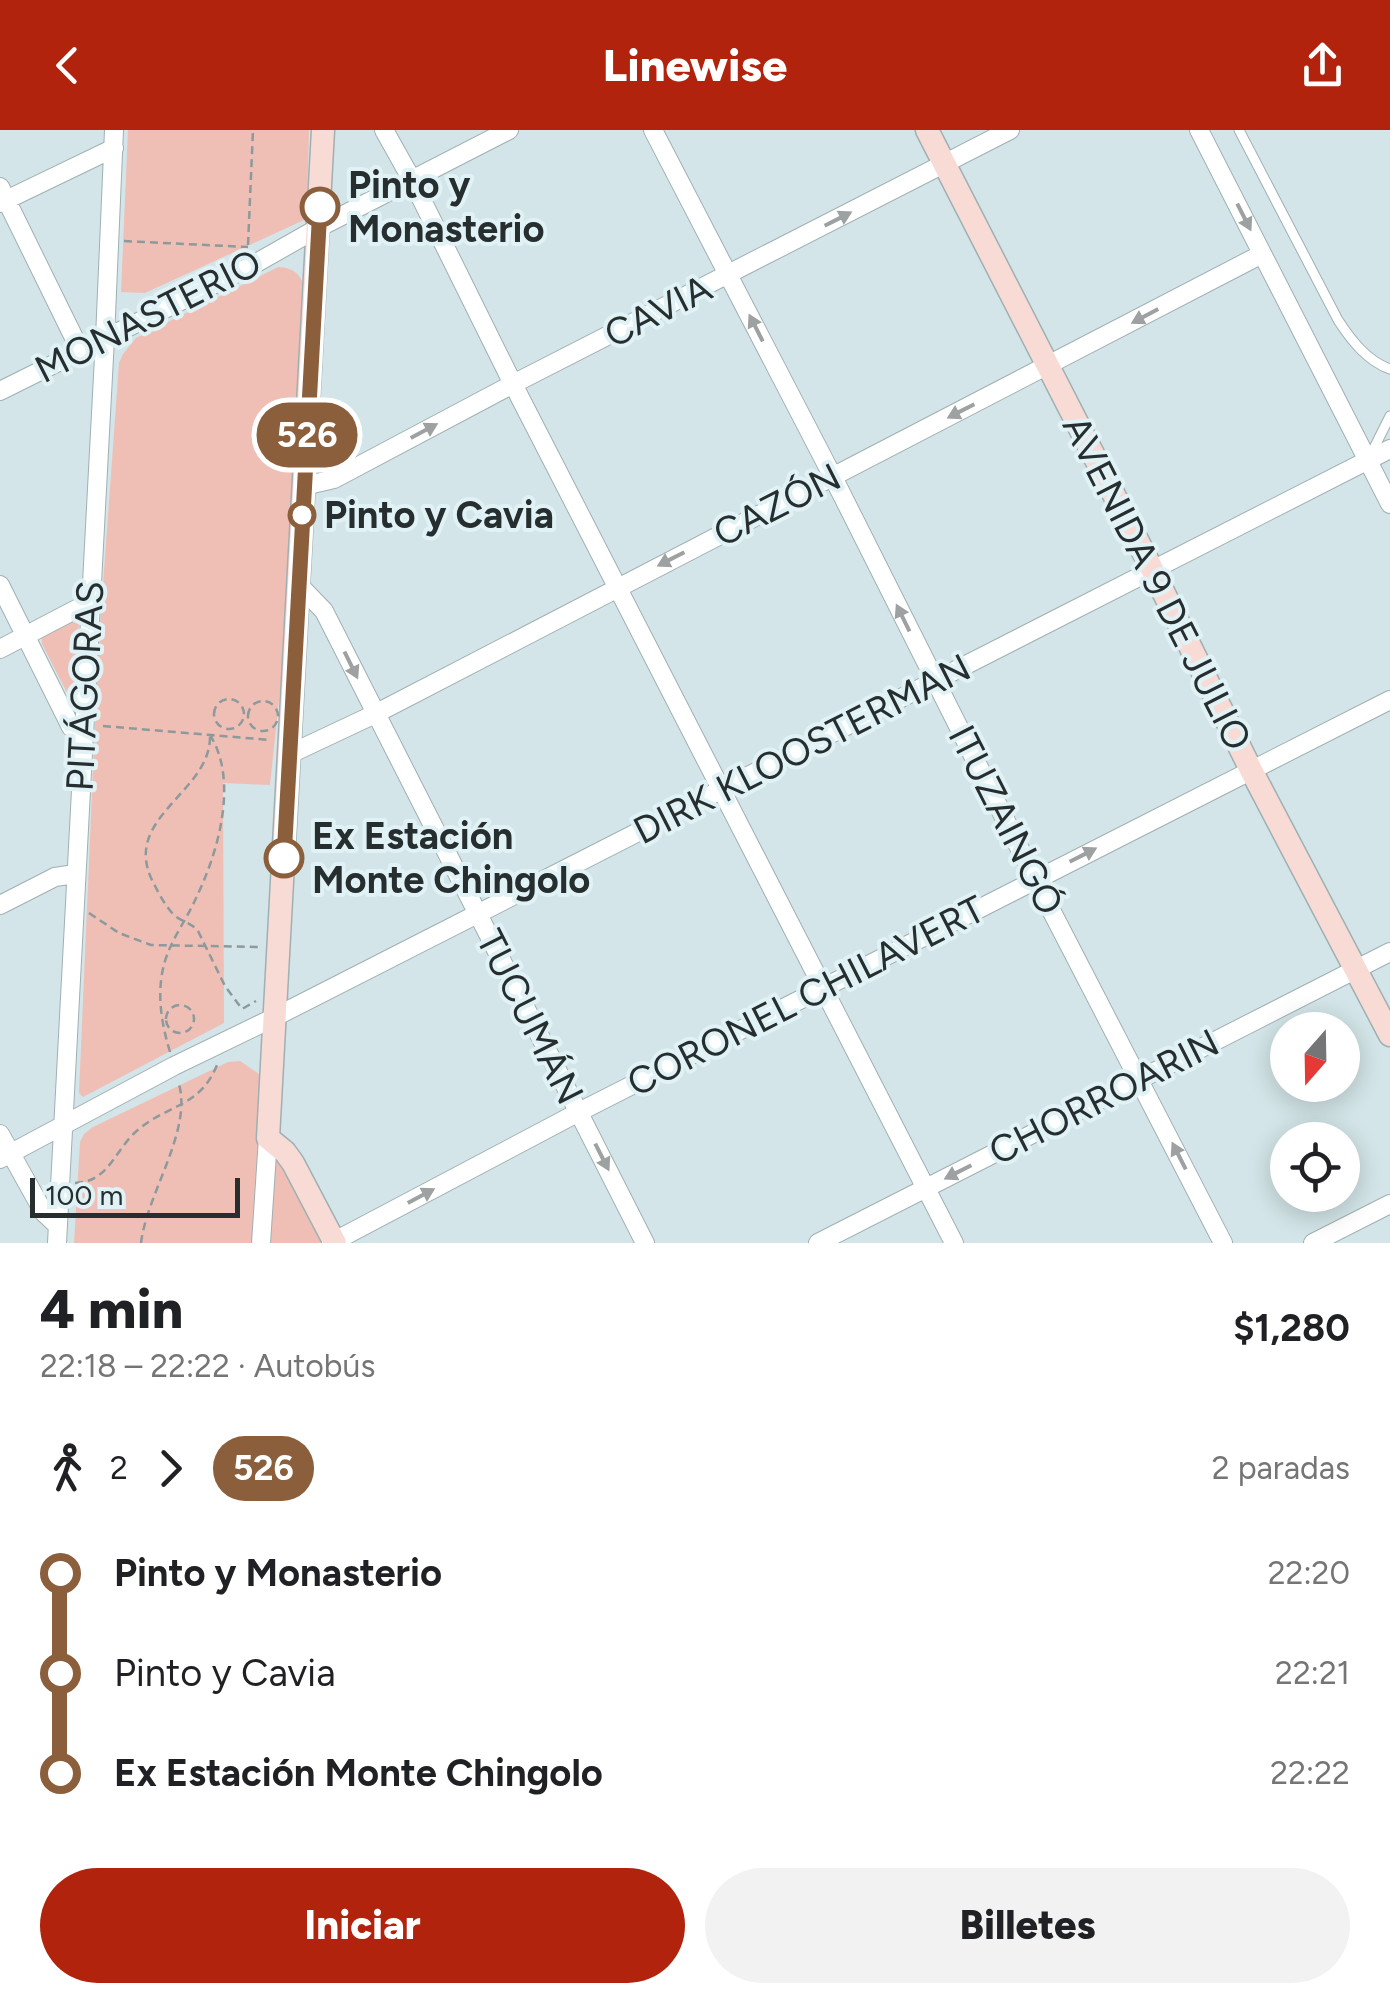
<!DOCTYPE html>
<html lang="es">
<meta charset="utf-8">
<style>
:root{--surface:#fff;--page:#f2f2f2;--text:#202124;--muted:#757577;--accent:#b1230d}
body{margin:0;font-family:Figtree,sans-serif;background:var(--page);color:var(--text);height:100vh;display:flex;flex-direction:column;font-size:38px;white-space:nowrap}
*{box-sizing:border-box;margin:0}
p{font-size:32px;color:var(--muted)}
.icon{flex:none;width:55px;height:55px;fill:none;stroke:currentColor;stroke-width:2;stroke-linecap:round;stroke-linejoin:round}
.map{position:relative;height:1113px;overflow:hidden}
.side{display:flex;flex-direction:column;background:var(--surface);flex:1}
.side>*{flex:none}
.badge{padding:0 20px;border-radius:32px;font-size:35px;line-height:65px}
.needle{width:65px;rotate:200deg}
.buttons{position:absolute;left:1270px;top:882px;display:grid;gap:20px}
.buttons a{display:grid;place-items:center;width:90px;height:90px;border-radius:50%;background:var(--surface);box-shadow:0 5px 25px #0003;font-size:50px}
.scale{position:absolute;left:30px;bottom:25px;width:210px;box-sizing:border-box;padding-left:10px;border:5px solid #272e2f;border-top:0;font-size:28px;line-height:35px;white-space:nowrap;color:#272e2f;-webkit-text-stroke:8px #e0f2f5;paint-order:stroke}
.map>.badge{position:absolute;translate:-50% -50%;box-shadow:0 0 0 5px #fff}
.legs{display:flex;align-items:center;gap:15px;height:110px;padding:0 40px;font-size:32px}
.legs p{margin-inline-start:auto}
.headline{display:flex;align-items:center;justify-content:space-between;height:170px;padding:0 40px}
h1{font-size:55px;font-weight:800;line-height:75px}
.button{display:flex;gap:20px;margin-top:auto;padding:20px 40px}
.button a{flex:1;height:115px;border-radius:60px;background:var(--accent);color:#fff;font-size:40px;font-weight:800;line-height:115px;text-align:center}
.button a+a{background:var(--page);color:var(--text)}
ul{padding:0 40px;list-style:none}
li{display:flex;align-items:center;gap:35px;height:100px;font-size:38px}
li i{display:grid;place-items:center;width:15px;height:100%;margin:0 12px;background:currentColor}
li i::after{content:'';width:25px;height:25px;margin:-12px;border:8px solid;border-radius:50%;background:var(--surface)}
li p{margin-inline-start:auto}
li:first-child i{background:linear-gradient(#0000 50%,currentColor 0)}
li:last-child i{background:linear-gradient(currentColor 50%,#0000 0)}
header{display:flex;justify-content:space-between;align-items:center;height:130px;padding:0 40px;background:var(--accent);color:#fff;font-size:45px;font-weight:800}
.map>svg:first-child{display:block}
.green{fill:#efbfb6}
.lines{fill:none;stroke-linecap:round;stroke-linejoin:round}
.lane-casing{stroke:#9fb0b3;stroke-width:11}
.street-casing{stroke:#9fb0b3;stroke-width:20}
.secondary-casing{stroke:#9fb0b3;stroke-width:25}
.path{stroke:#8c9a9c;stroke-width:2.5;stroke-dasharray:8 5;stroke-linecap:butt}
.lane{stroke:#fff;stroke-width:9}
.street{stroke:#fff;stroke-width:18}
.secondary{stroke:#f8dbd5;stroke-width:22}
.oneway{fill:#9ea1a1}
.line-1-casing{stroke:#fff;stroke-width:22}
.line-1{stroke:#8b5e3c;stroke-width:15}
.stop-1-dot{fill:#fff;stroke:#8b5e3c;stroke-width:5}
.labels{text-anchor:middle;dominant-baseline:central;stroke-width:8;stroke-linejoin:round;paint-order:stroke}
.stop-label{font-size:38px;font-weight:bold;fill:#272e2f;stroke:#e0f2f5;text-anchor:start}
.street-label{font-size:38px;fill:#272e2f;stroke:#e0f2f5}
</style>
<header><svg class="icon" aria-label="back" viewBox="0 0 24 24"><path d="M15 5l-7 7 7 7"/></svg>Linewise<svg class="icon" aria-label="share" viewBox="0 0 24 24"><path d="M12 15V3M7 8l5-5 5 5M5 13v7h14v-7"/></svg></header>
<div class="map">
<svg width="1390" height="1113" viewBox="0 0 1390 1113">
<rect width="100%" height="100%" fill="#d3e5e8"/>
<path class="green" d="M128 0H309L307 74 304 90 145 163 121 162Z
M278 137C292 138 297 141 304 154L283 532 270 655 223 653 224 893 83 967 79 963 98 524 119 233 123 224 136 208Z
M79 487 76 580 42 514V507Z
M240 931 259 944 260 952 256 1113H74L80 1012 84 1004 93 997 228 932Z
M268 1008 331 1113H261Z"/>
<g class="lines">
<defs>
<path id="lane" d="M1239 0 1338 190C1351 210 1367 231 1390 239
M1371 324 1390 286"/>
<path id="street" d="M384 0 412 50 513 254 954 1113
M653 0 833 347 1035 749 1223 1113
M1199 0 1390 374
M0 57 80 220
M0 73 114 18
M0 261 251 136 318 98 509 0
M304 356 334 349 513 254 1010 0
M298 454 324 481 645 1113
M0 455 71 597 83 608
M0 519 90 472
M290 624 375 584 1262 124
M0 775 55 747 75 744
M0 1004 44 1083 58 1096
M0 1029 174 936 275 887 1390 319
M57 1113 105 208 114 0
M261 1113 268 1008
M331 1113 579 982 1390 570
M818 1113 1390 822
M1313 1113 1390 1074"/>
<path id="secondary" d="M323 0 268 1008 285 1022 293 1033 335 1113
M927 0 1153 441 1251 640 1390 905"/>
</defs>
<use href="#lane" class="lane-casing"/>
<use href="#street" class="street-casing"/>
<use href="#secondary" class="secondary-casing"/>
<path class="path" d="M124 111 248 117
M248 115 253 0
M214 584a15 15 0 1 1 30 0a15 15 0 1 1-30 0Z
M248 586a15 15 0 1 1 30 0a15 15 0 1 1-30 0Z
M103 596 270 610
M210 607C210 663 122 687 152 750 158 762 164 774 173 784 181 792 191 792 198 801L225 856 242 879 256 871
M89 783 119 803 151 815 258 817
M166 889a14 14 0 1 1 28 0a14 14 0 1 1-28 0Z
M170 922C161 892 156 861 165 831 172 808 187 789 196 768 218 723 239 651 210 605
M75 1053C110 1052 115 1018 139 999 169 974 200 977 217 935
M141 1113C147 1063 192 1002 179 954"/>
<use href="#lane" class="lane"/>
<use href="#street" class="street"/>
<use href="#secondary" class="secondary"/>
</g>
<defs><path id="oneway-solid" d="M-6-.8H1V-3.2L6.5 0L1 3.2V.8H-6Z" transform="scale(2.5)"/></defs>
<g class="oneway">
<use href="#oneway-solid" transform="translate(1244 87) rotate(63)"/>
<use href="#oneway-solid" transform="translate(838 89) rotate(-27)"/>
<use href="#oneway-solid" transform="translate(1145 186) rotate(152)"/>
<use href="#oneway-solid" transform="translate(756 198) rotate(-117)"/>
<use href="#oneway-solid" transform="translate(961 281) rotate(153)"/>
<use href="#oneway-solid" transform="translate(424 301) rotate(-28)"/>
<use href="#oneway-solid" transform="translate(671 429) rotate(153)"/>
<use href="#oneway-solid" transform="translate(903 488) rotate(-116)"/>
<use href="#oneway-solid" transform="translate(351 535) rotate(64)"/>
<use href="#oneway-solid" transform="translate(1083 725) rotate(-27)"/>
<use href="#oneway-solid" transform="translate(1179 1026) rotate(-117)"/>
<use href="#oneway-solid" transform="translate(602 1027) rotate(63)"/>
<use href="#oneway-solid" transform="translate(958 1042) rotate(153)"/>
<use href="#oneway-solid" transform="translate(421 1066) rotate(-28)"/>
</g>
<g class="lines">
<defs>
<path id="line-1" d="M284 728 320 77"/>
</defs>
<use href="#line-1" class="line-1-casing"/>
<use href="#line-1" class="line-1"/>
</g>
<g class="stop-1-dot">
<circle cx="320" cy="77" r="18"/>
<circle cx="302" cy="385" r="12"/>
<circle cx="284" cy="728" r="18"/>
</g>
<g class="labels">
<g class="stop-label">
<text x="348" y="55">Pinto y<tspan x="348" dy="44">Monasterio</tspan></text>
<text x="324" y="385">Pinto y Cavia</text>
<text x="312" y="706">Ex Estación<tspan x="312" dy="44">Monte Chingolo</tspan></text>
</g>
<g class="street-label">
<text transform="translate(658 181) rotate(-27)">CAVIA</text>
<text transform="translate(148 186) rotate(-27)">MONASTERIO</text>
<text transform="translate(777 375) rotate(-27)">CAZÓN</text>
<text transform="translate(1157 453) rotate(63)">AVENIDA 9 DE JULIO</text>
<text transform="translate(85 556) rotate(-87)">PITÁGORAS</text>
<text transform="translate(802 619) rotate(-27)">DIRK KLOOSTERMAN</text>
<text transform="translate(1006 690) rotate(63)">ITUZAINGÓ</text>
<text transform="translate(806 866) rotate(-27)">CORONEL CHILAVERT</text>
<text transform="translate(530 887) rotate(63)">TUCUMÁN</text>
<text transform="translate(1104 967) rotate(-27)">CHORROARIN</text>
</g>
</g>
</svg>
<div class="buttons">
<a><svg class="needle" viewBox="-14 -14 28 28"><path d="M0-13l5 13h-10z" fill="#e53935"/><path d="M0 13l5-13h-10z" fill="#757577"/></svg></a>
<a><svg class="icon" aria-label="locate" viewBox="0 0 24 24"><circle cx="12" cy="12" r="6"/><path d="M12 2v4M12 18v4M2 12h4M18 12h4"/></svg></a>
</div>
<div class="scale">100 m</div>
<b class="badge" style="left:307px;top:305px;background:#8b5e3c;color:#fff">526</b>
</div>
<section class="side">
<div class="headline"><div><h1>4 min</h1><p>22:18 – 22:22 · Autobús</p></div><b>$1,280</b></div>
<div class="legs"><svg class="icon" aria-label="walk" viewBox="0 0 24 24"><circle cx="13" cy="4" r="2"/><path d="M13 8l-2 6 4 7M11 14l-3 7M7 12l3-4h3l4 4"/></svg>2<svg class="icon" aria-label="forward" viewBox="0 0 24 24"><path d="M9 5l7 7-7 7"/></svg><b class="badge" style="background:#8b5e3c;color:#fff">526</b><p>2 paradas</p></div>
<ul>
<li><i style="color:#8b5e3c"></i><b>Pinto y Monasterio</b><p>22:20</p></li>
<li><i style="color:#8b5e3c"></i><span>Pinto y Cavia</span><p>22:21</p></li>
<li><i style="color:#8b5e3c"></i><b>Ex Estación Monte Chingolo</b><p>22:22</p></li>
</ul>
<div class="button"><a>Iniciar</a><a>Billetes</a></div>
</section>
